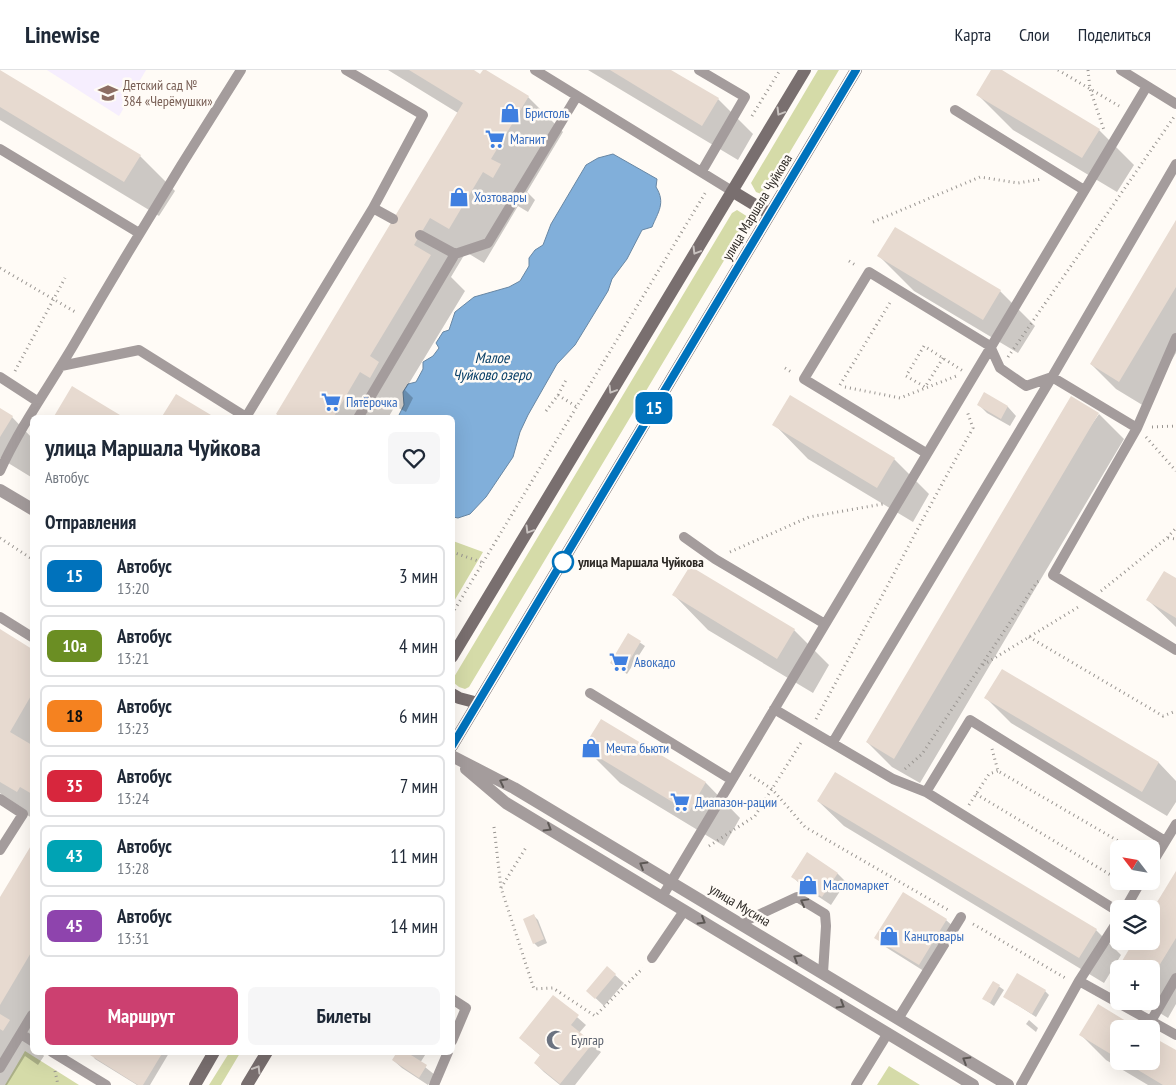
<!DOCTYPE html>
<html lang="ru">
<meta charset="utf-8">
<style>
:root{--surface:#fff;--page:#f6f6f7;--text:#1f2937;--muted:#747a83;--line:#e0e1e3;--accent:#cc4070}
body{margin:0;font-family:"PT Sans Narrow",sans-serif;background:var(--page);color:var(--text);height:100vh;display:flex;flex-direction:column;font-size:19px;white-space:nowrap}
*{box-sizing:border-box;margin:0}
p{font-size:16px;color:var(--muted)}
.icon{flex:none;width:28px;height:28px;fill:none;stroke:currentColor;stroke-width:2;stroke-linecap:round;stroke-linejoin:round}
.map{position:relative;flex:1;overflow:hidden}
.sheet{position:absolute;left:30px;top:345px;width:425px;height:640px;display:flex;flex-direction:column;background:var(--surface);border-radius:8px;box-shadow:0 5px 20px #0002}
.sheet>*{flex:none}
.badge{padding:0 10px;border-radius:8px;font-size:18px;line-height:32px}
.needle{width:32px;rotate:301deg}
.controls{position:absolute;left:1110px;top:770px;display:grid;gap:10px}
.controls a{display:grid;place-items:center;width:50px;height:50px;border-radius:8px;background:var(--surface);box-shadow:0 5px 20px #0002;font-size:25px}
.map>.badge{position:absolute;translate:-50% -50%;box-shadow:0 0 0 2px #fff}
h2{padding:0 15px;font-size:19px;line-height:45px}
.round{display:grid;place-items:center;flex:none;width:52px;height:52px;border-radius:8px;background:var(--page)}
.headline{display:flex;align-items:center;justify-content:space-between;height:85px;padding:0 15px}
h1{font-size:24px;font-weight:700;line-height:38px}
.action{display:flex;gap:10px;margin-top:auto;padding:10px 15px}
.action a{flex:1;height:58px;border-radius:8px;background:var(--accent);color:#fff;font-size:20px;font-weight:700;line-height:58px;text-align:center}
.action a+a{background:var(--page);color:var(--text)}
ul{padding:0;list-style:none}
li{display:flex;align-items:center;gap:15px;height:62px;margin:0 10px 8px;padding:0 5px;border:2px solid var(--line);border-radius:8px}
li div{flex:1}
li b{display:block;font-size:19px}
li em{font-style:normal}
li .badge{min-width:55px;font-weight:700;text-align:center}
header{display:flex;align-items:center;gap:30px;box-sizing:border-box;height:70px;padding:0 25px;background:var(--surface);border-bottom:1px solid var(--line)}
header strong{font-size:24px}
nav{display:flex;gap:28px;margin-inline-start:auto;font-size:18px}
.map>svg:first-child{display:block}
.education{fill:#f6eefe}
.green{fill:#d5dba8}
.water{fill:#81afda;stroke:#6887a4}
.shadow{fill:#0003}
.building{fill:#e7dad0}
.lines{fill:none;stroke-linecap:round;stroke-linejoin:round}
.path{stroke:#999591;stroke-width:3;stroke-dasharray:1 4;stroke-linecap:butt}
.service{stroke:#a49c9c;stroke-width:10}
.tertiary{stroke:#a49c9c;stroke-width:12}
.secondary{stroke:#796f6f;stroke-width:12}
.oneway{stroke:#c9c3c0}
.oneway2{stroke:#5d5855}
.line-casing{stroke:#fff;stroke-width:11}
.line{stroke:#0072bc;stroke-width:8}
.stop-dot{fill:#fff;stroke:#0072bc;stroke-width:2.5}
.labels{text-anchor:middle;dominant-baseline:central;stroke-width:5;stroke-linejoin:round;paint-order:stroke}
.education-label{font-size:14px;fill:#785e54;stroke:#fffbf6;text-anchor:start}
.shop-label{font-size:14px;fill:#366cbe;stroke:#fffbf6;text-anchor:start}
.street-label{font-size:14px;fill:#2e2a26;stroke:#fffbf6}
.stop-label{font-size:14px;font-weight:bold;fill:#2e2a26;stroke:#fffbf6;text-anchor:start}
.worship-label{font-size:14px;fill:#5b616d;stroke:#fffbf6;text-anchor:start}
.water-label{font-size:15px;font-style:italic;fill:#073e66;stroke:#fffbf6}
</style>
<header>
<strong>Linewise</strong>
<nav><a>Карта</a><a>Слои</a><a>Поделиться</a></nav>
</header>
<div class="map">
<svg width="1176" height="1015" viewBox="0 0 1176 1015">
<rect width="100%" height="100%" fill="#fffbf6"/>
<path class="education" d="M47 0H146L119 46Z"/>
<path class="green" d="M818 0H839L766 122 761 124 756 122 751 113Z
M737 140 748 147 747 152 469 617 465 619 459 617 454 613V607L732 143Z
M453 471 483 482 453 533 452 471Z
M25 981 79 1015H5Z
M229 983H240L221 1015H209Z
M889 996 920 1015H877Z"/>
<path class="water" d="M613 84 657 109 656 117C666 133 658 142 652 157L642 160 627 189 612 209 608 221 575 275 557 294 528 345 520 362 513 387 486 427 470 444 458 448 453 447 452 348 398 347 404 335 403 322 408 314 416 312 423 299V292L433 286 439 278 436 273 443 262 449 260 455 242 474 227 509 217 520 211 529 196V188L535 180 543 175 551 154 586 95 598 88Z"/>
<path class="shadow" d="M388 0H471L528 27 563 62 527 122 535 130 528 142 518 136 484 193 466 182 451 207 465 221 405 320 413 328 406 342 395 336 388 348H281L277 344 458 43Z
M588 0H669L718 29 753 64 738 90Z
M993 0H999L1099 60 1134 95 1117 122 1013 60 978 25Z
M0 2 140 86 175 121 159 146 0 50Z
M1176 153V283L1144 336 1116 319 1091 294Z
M879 186 1000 221 1035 256 1018 283 914 221Z
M985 324 1008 337 1016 346 1010 356 987 343 979 335Z
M790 327 894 389 929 424 913 452 808 389 774 354Z
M0 340 12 347 32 368 31 407 0 388Z
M1099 344 1124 369 920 713 892 697 867 672Z
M690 498 794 560 829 595 813 623 708 560 674 525Z
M1176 509V557L1148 530Z
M0 561 32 580V670L30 675 32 676V748L16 738 0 723Z
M629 565 645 576 627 604 611 593Z
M1002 600 1159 693 1176 711V732L1167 746 1011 653 986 628Z
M601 651 706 713 740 748 724 776 620 713 585 678Z
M818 731 1096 860 1121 885 1104 913 844 756Z
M32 776V982H41L44 986 38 995 25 986 7 1015H0V830Z
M807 784 838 804 846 812 831 835 801 815 792 806Z
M1176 803V934L1168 948 1140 931H1151V899H1119V910L1114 906 1135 871H1151Z
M534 846 538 850 547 873 538 877 534 873Z
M946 850 955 858 927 903 884 876 876 867Z
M615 905 624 913 604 936 588 921Z
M993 912 1004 920 994 936 984 929Z
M1045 921 1049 925 1036 947 1005 927Z
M553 926 586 955 579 963 601 982 575 1015H560L544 1002 535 993 541 986 520 968Z
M1029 950 1038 958 1036 962 1026 954Z
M1119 959V991H1151L1176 982V1015H1148L1106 990 1081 965Z
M93 982H168L169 983 150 1015H137L95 989 92 985Z
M398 982H427L420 993 435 1005 428 1015 402 998 393 990Z"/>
<path class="building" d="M0 0 141 85 124 112 0 37Z
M409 0H474L480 4 483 0H486L529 26 491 89 501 94 493 108 483 102 449 159 430 148 414 175 431 185 370 286 379 292 370 308 360 302 333 348H282L276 344 463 33Z
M610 0H671L719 28 702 56Z
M991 0H1002L1100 59 1082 88 976 25Z
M1176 150V217L1119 312 1090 294Z
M895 157 1001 220 983 250 877 186Z
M72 316 110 339 125 348H53Z
M984 322 1008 336 1001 349 977 335Z
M176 324 211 345 215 348H161Z
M790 325 895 388 877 418 772 355Z
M1071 326 1099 343 894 689 866 672Z
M0 338 13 346 0 367Z
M690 496 795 559 777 589 672 525Z
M1164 501 1176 508V548L1146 530Z
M0 559 32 579V624L10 662 32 675V724L20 717 17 722 0 712Z
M628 563 641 571 623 602 610 593Z
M1002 599 1159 692 1142 722 984 628Z
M601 649 706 712 689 742 583 678Z
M835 702 1097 859 1079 888 817 731Z
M32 774V881L0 935V827Z
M807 782 838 803 822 827 791 807Z
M1176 801V868L1151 909V899H1119V909L1113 906 1134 871H1151V842Z
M903 822 947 849 919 895 874 868Z
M534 844 544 869 533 874 523 849Z
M607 896 616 904 595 929 586 921Z
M1017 903 1046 920 1032 944 1003 927Z
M993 911 1000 915 990 933 982 929Z
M553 925 579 945 571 955 593 973 560 1014 534 993 540 985 519 968Z
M1098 934 1139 959H1119V989L1079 965Z
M0 944 10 950 3 961 0 959Z
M1151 966 1176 980V1015H1163L1123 991H1151Z
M92 982H163L143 1015H138L90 985Z
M397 982H413L411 985 427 995 419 1008 392 990Z"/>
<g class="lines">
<path class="path" d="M1058 0 1119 36
M1088 0 1090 19 1104 60
M752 46 780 0
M873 152 980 107 1018 113 1042 109
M849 191 857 196
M0 198 77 243
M1008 287 1174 47
M943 288 925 317 906 306 924 276 963 301
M785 298 793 303
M15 301 65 208
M840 315 891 231
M845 317 900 328 959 305
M558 325 577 337
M546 341 558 325 566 310
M1152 357 1176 356
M1146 367 1176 401
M0 468 32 489
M1168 468 1176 469
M452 482 484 493
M730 482 809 447 883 434
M1101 521 1167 468 1176 458
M452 544 707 120
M1029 567 1163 646 1176 641
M983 595 1080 536
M32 649 31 651 32 652
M816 649C869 552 919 454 973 358L967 341
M992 679 998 701 1132 779
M905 699 922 684 1037 512 1041 510
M750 705 772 719 805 757 950 841
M976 724 1119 810
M969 735 989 704 998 701
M494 757 501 818 534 919 553 918 595 946 643 898
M709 776 755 746 802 671
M501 818 527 776
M973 854 1067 909
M55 1001 58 1015"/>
<path class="service" d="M346 0 423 45 373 138
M535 0 732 121
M699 0 745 27 702 101
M1121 0 1176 34
M955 40 1084 120
M0 79 139 163
M420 165 455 184
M1176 268 1137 358 1053 505 1176 580
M61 296 139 280 246 347 373 138 393 149
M0 307 37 331
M358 348 455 184 488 173 577 26
M926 383 804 309 869 202 990 276 1000 298 1026 316 1052 307 1137 358
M0 401C20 357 48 318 73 276 127 183 183 91 241 0
M684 467 715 489 825 554
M0 547 32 567
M590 623 732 710
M774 639 893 709 926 722 1119 842
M833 672 1052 307 1176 94
M926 722 970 650 1165 771
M0 729 23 744 0 780
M1151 795 1176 754
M662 827 1147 16
M1125 839 1141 811
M741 853 797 827 825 844 826 856 823 903
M652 888 684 841
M1079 911 1119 849
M452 929 466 938 452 971
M898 949 961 847
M1151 951 1176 908
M21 964 32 971
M52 982 106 1015
M0 998 32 945
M434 1015 448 982
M856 1015 888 963
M1021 1015 1079 911 1176 965"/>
<path class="tertiary" d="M0 420 32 439
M452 686 514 718 1008 1015
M466 699 506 733 973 1015"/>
<path class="secondary" d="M732 121 770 144
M452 587 805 0
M452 624 459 628 478 633
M452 676 856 0
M195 1015 214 982
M247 1015 267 982"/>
</g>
<defs><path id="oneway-chevron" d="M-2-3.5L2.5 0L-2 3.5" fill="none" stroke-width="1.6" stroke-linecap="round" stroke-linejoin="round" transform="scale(1.25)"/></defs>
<g class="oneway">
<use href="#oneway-chevron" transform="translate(780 42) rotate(121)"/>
<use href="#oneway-chevron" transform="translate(696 181) rotate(121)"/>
<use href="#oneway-chevron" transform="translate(612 320) rotate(121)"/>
<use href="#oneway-chevron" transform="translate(529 460) rotate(121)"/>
<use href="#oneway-chevron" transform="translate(257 999) rotate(-59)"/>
</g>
<g class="oneway2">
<use href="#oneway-chevron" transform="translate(503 712) rotate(-153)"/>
<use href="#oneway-chevron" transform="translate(548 758) rotate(31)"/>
<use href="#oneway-chevron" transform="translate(643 795) rotate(-149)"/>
<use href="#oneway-chevron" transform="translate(804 832) rotate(-151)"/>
<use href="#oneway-chevron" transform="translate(702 851) rotate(31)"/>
<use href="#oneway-chevron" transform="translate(797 888) rotate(-149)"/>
<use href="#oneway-chevron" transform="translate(841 935) rotate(31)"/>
<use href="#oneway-chevron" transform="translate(966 990) rotate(-149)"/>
</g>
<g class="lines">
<defs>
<path id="line" d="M452 676 856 0"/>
</defs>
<use href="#line" class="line-casing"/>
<use href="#line" class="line"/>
</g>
<defs>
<symbol id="school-bare" viewBox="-9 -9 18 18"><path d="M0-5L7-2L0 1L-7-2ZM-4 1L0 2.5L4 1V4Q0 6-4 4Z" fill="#8d6e63" stroke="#fffbf6" stroke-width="2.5" paint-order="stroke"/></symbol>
<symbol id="shop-bare" viewBox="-9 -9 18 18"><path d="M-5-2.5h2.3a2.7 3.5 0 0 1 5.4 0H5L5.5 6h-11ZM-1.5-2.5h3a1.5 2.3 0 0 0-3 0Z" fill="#3f7fe0" stroke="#fffbf6" stroke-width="2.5" paint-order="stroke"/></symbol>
<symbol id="supermarket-bare" viewBox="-9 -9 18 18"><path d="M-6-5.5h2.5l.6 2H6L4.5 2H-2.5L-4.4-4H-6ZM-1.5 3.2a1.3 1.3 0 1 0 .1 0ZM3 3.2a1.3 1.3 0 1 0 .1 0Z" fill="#3f7fe0" stroke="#fffbf6" stroke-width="2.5" paint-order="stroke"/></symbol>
<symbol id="mosque-bare" viewBox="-9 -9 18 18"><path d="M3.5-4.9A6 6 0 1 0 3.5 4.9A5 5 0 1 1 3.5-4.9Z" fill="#6b7280" stroke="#fffbf6" stroke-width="2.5" paint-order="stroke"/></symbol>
</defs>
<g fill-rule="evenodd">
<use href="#school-bare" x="94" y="9" width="28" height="28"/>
<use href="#shop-bare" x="496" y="29" width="28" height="28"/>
<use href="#supermarket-bare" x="481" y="55" width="28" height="28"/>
<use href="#shop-bare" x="445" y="113" width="28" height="28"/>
<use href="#supermarket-bare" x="317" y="318" width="28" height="28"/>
<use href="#supermarket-bare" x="605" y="578" width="28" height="28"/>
<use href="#shop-bare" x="577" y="664" width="28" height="28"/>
<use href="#supermarket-bare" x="666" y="718" width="28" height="28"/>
<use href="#shop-bare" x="794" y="801" width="28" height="28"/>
<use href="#shop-bare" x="875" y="852" width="28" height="28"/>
<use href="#mosque-bare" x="542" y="956" width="28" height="28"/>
</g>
<circle class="stop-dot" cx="563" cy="492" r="10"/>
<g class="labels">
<g class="education-label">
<text x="123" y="15">Детский сад №<tspan x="123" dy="16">384 «Черёмушки»</tspan></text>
</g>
<g class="shop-label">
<text x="525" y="43">Бристоль</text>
<text x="510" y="69">Магнит</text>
<text x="474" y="127">Хозтовары</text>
<text x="346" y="332">Пятёрочка</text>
<text x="634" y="592">Авокадо</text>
<text x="606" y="678">Мечта бьюти</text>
<text x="695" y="732">Диапазон-рации</text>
<text x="823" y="815">Масломаркет</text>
<text x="904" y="866">Канцтовары</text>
</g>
<g class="street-label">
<text transform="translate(757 137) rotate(-59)">улица Маршала Чуйкова</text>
<text transform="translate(740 835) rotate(31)">улица Мусина</text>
</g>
<g class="stop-label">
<text x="578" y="492">улица Маршала Чуйкова</text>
</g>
<g class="worship-label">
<text x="571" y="970">Булгар</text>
</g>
<g class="water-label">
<text x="492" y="287">Малое<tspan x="492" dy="17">Чуйково озеро</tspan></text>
</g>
</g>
</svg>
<div class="controls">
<a><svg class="needle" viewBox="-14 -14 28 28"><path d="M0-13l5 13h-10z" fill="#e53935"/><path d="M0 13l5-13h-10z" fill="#747a83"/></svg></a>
<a><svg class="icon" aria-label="layers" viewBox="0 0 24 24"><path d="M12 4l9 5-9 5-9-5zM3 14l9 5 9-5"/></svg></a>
<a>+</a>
<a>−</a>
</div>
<b class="badge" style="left:654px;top:338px;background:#0072bc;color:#fff">15</b>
<section class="sheet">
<div class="headline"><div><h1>улица Маршала Чуйкова</h1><p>Автобус</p></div><a class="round"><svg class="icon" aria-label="heart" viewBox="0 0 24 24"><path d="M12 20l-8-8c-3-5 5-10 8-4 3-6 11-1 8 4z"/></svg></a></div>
<h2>Отправления</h2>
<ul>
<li><span class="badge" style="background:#0072bc;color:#fff">15</span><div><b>Автобус</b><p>13:20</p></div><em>3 мин</em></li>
<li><span class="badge" style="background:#6b8e23;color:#fff">10а</span><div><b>Автобус</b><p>13:21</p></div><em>4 мин</em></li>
<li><span class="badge" style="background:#f58220;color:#111">18</span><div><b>Автобус</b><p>13:23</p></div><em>6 мин</em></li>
<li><span class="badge" style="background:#d7263d;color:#fff">35</span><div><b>Автобус</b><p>13:24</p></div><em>7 мин</em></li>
<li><span class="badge" style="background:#00a3b4;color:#fff">43</span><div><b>Автобус</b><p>13:28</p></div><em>11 мин</em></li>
<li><span class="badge" style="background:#8e44ad;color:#fff">45</span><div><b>Автобус</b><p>13:31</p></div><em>14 мин</em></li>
</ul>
<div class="action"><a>Маршрут</a><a>Билеты</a></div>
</section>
</div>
